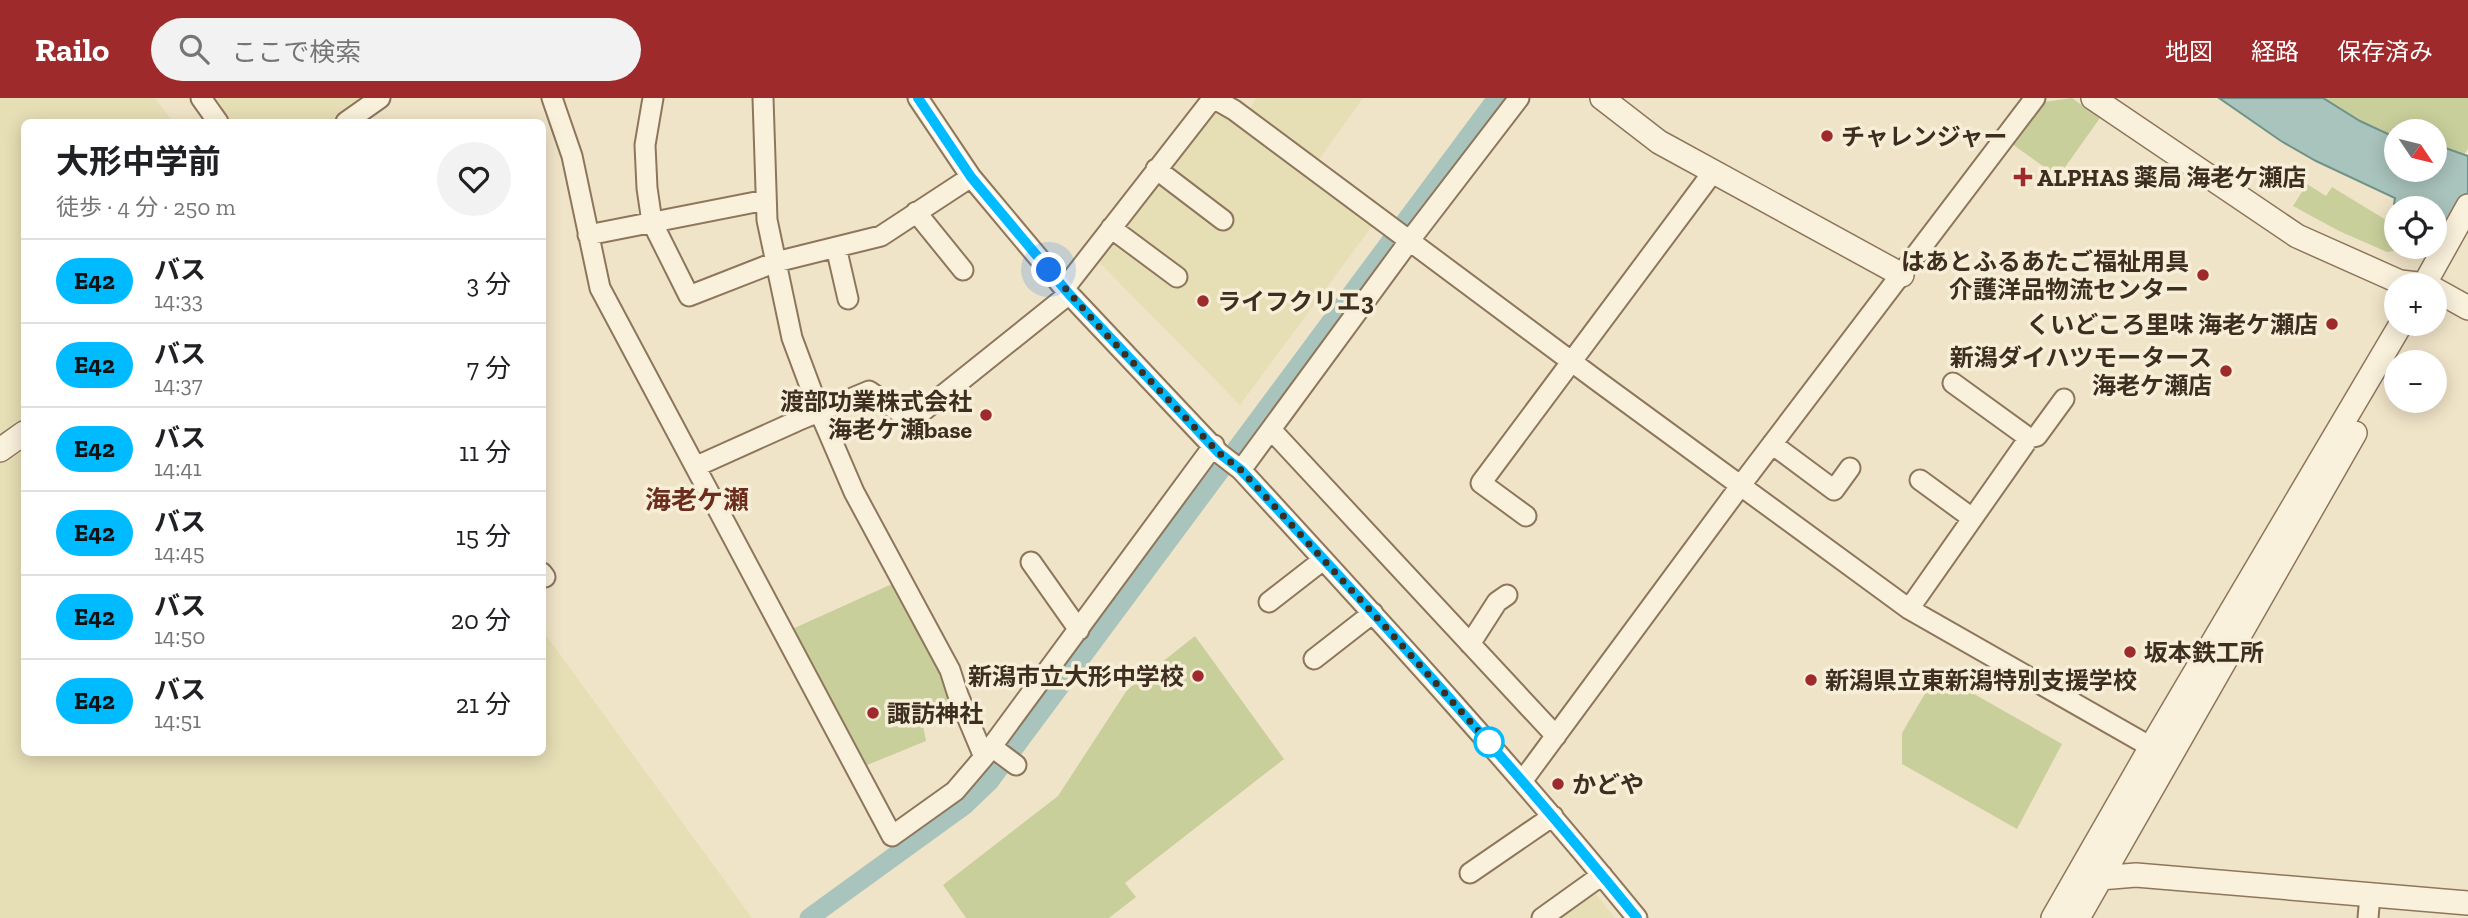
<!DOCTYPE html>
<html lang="ja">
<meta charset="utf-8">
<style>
:root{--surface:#fff;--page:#f2f2f2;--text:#202124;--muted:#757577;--line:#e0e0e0;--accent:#9e2a2b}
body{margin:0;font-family:"Zilla Slab","Noto Sans JP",serif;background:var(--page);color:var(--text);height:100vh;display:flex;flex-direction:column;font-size:26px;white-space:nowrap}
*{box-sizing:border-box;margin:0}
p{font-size:23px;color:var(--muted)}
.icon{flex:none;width:38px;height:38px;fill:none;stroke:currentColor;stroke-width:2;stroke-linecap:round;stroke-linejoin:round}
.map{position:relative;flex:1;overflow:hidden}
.side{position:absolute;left:21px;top:21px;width:525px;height:637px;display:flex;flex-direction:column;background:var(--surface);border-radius:10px;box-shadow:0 4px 18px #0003}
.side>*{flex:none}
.badge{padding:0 14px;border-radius:23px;font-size:24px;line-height:46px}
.needle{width:46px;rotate:125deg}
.tools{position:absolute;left:2384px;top:21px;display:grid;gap:14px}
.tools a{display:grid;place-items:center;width:63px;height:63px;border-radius:50%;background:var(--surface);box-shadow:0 4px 18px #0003;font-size:35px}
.you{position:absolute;width:35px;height:35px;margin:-18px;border:5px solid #fff;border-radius:50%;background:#1a73e8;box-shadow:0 0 0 10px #1a73e833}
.map>.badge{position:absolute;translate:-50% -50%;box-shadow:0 0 0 4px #fff}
.round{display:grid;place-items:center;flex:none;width:74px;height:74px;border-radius:37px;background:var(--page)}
.head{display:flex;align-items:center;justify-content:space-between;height:119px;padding:0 35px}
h1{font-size:33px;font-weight:700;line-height:52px}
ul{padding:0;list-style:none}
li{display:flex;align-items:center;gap:21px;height:84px;padding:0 35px;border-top:2px solid var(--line)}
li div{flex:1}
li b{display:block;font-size:26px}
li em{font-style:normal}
li .badge{min-width:77px;font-weight:700;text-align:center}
header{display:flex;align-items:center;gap:42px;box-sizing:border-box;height:98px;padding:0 35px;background:var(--accent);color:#fff}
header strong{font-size:33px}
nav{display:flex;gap:38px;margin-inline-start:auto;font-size:24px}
.search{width:490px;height:63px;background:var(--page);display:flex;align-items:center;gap:18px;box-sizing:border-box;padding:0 24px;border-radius:38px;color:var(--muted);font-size:26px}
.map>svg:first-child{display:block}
.farmland{fill:#e6deb5}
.green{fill:#c9cf9b}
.water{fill:#a9c4bc;stroke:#6f938a;stroke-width:2}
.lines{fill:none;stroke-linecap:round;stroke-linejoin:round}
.canal{stroke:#a9c4bc;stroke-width:19}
.minor-casing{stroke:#8d765c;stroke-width:23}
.tertiary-casing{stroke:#8d765c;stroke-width:26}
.minor{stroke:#faf1dc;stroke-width:19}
.tertiary{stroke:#faf1dc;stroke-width:23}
.line-casing{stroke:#fff;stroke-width:16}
.line{stroke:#0bf;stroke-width:10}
.walk{stroke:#3d2e20;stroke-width:7;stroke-dasharray:0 12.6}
.poi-dot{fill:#9e2a2b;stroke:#f7eed8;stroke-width:2.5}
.stop-dot{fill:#fff;stroke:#0bf;stroke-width:3.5}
.labels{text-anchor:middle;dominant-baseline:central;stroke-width:7;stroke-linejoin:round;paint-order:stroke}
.poi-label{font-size:24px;font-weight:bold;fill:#3d2e20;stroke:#f7eed8;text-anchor:start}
.neighbourhood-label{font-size:26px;font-weight:bold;fill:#6b2e1e;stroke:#f7eed8}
</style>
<header>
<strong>Railo</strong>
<div class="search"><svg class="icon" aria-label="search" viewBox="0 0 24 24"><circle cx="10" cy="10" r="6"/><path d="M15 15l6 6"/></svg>ここで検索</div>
<nav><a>地図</a><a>経路</a><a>保存済み</a></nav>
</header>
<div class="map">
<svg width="2468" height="820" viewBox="0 0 2468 820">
<rect width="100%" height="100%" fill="#f0e4c8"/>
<path class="farmland" d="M0 0H155L173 24H24V654H542L543 533 752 820H0Z
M216 0H365L330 24H232Z
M1256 0H1363L1317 64 1250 11Z
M1213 9 1375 124 1240 307 1098 163Z
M1595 795 1615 820H1561Z"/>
<path class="green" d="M2072 0 2100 20 2058 79 2012 46 2044 4Z
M2323 0H2468V50L2464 57 2434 46V33H2403L2395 30 2391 37 2360 23Z
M2307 86 2326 98 2332 89 2396 128V149H2415L2414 150 2387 154 2339 133 2293 108Z
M892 486 945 577 953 602 920 613 926 643 860 670 790 532Z
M1195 538 1284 661 1125 785 1136 799 1109 820H966L943 787 1058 698 1127 592Z
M1937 575 2062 646 2017 731 1902 666V635Z"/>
<path class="water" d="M2219 0H2323L2360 23 2390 37 2395 30 2403 33H2396V72H2434V46L2468 58V131L2434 120V110H2407L2394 106 2395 100 2316 63 2281 43Z"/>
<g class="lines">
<path class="canal" d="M809 820 965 707 989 684 1497 0"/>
<defs>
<path id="minor" d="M201 0 218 24
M552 0 572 58 600 190 892 738 955 693 984 659 1214 347
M653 0 645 47 647 90 652 124 689 198 776 164 881 138 971 79
M763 0 767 122 792 240 820 315 854 394 950 572 958 597 984 659
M918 0 971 79 1069 196 1219 355 1241 372C1376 519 1511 665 1637 820
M346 24 380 0
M1156 71 1223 122
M916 114 963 172
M1111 130 1177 179
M588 137 766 102
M836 149 848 201
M1064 191 1213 0 1234 12 1599 284 1909 511 2151 649
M1953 285 2029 340
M1277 338 1556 638
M1772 346 1834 392 1850 370
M697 368 797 323 869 293 899 314 918 317 1069 196
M1241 372 1410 142 1519 0
M1920 382 1972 420
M1526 418 1481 385 1713 74
M1031 464 1079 532
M542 475 545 479
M1269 504 1323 462
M1909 511 2029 340 2037 338 2064 301
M1470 546 1497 504 1507 497
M1314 561 1373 515
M992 649 1016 667
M1523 682 1741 387 2035 0
M1470 775 1553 718
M1542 820 1602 777
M2368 820 2370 797"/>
<path id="tertiary" d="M1602 0 1659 44 1902 177
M2093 0 2297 138 2400 184 2427 187
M2424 187 2468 108
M2434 191 2468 210
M0 352 24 335
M2100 780 2136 777 2468 805
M2053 820 2151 649 2401 226
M2078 820 2355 335"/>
</defs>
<use href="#minor" class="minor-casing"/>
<use href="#tertiary" class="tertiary-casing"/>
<use href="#minor" class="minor"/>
<use href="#tertiary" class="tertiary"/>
</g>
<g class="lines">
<defs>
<path id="line" d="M918 0 971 79 1069 196 1219 355 1241 372C1377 518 1511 665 1637 820"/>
</defs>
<use href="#line" class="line-casing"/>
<use href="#line" class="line"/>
<path class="walk" d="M1049 172 1103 233 1219 355 1241 372 1390 534 1493 649 1489 644"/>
</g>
<g class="poi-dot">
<circle cx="1827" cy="38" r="7"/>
<path d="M2019.5 68.5h7v7h7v7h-7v7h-7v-7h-7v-7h7z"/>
<circle cx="2203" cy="177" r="7"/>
<circle cx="1203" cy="203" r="7"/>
<circle cx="2332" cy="226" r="7"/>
<circle cx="2226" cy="273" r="7"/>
<circle cx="986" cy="317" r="7"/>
<circle cx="2130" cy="554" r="7"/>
<circle cx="1198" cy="578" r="7"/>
<circle cx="1811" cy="582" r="7"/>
<circle cx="873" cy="615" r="7"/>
<circle cx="1558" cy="686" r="7"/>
</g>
<circle class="stop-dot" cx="1489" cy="644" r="14"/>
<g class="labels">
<g class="poi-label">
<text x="1841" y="38">チャレンジャー</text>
<text x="2037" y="79">ALPHAS 薬局 海老ケ瀬店</text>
<text x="2189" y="163" text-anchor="end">はあとふるあたご福祉用具<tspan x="2189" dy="28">介護洋品物流センター</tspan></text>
<text x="1217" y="203">ライフクリエ3</text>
<text x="2318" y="226" text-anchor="end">くいどころ里味 海老ケ瀬店</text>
<text x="2212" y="259" text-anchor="end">新潟ダイハツモータース<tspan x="2212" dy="28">海老ケ瀬店</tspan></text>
<text x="972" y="303" text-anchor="end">渡部功業株式会社<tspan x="972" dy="28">海老ケ瀬base</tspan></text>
<text x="2144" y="554">坂本鉄工所</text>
<text x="1184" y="578" text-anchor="end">新潟市立大形中学校</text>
<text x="1825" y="582">新潟県立東新潟特別支援学校</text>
<text x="887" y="615">諏訪神社</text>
<text x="1572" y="686">かどや</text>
</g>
<g class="neighbourhood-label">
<text x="697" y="402">海老ケ瀬</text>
</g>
</g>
</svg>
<div class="tools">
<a><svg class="needle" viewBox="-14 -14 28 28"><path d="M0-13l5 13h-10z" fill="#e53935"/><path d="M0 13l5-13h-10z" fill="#757577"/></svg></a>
<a><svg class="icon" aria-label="locate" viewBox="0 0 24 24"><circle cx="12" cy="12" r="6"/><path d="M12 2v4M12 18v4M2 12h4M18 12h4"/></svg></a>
<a>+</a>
<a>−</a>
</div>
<div class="you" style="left:1049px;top:172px"></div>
<section class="side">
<div class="head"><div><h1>大形中学前</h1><p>徒歩 · 4 分 · 250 m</p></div><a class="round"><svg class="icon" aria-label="heart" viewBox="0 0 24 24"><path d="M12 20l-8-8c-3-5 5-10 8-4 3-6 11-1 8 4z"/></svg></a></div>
<ul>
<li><span class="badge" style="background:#0bf;color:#111">E42</span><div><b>バス</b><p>14:33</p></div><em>3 分</em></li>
<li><span class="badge" style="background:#0bf;color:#111">E42</span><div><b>バス</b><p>14:37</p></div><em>7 分</em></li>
<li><span class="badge" style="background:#0bf;color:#111">E42</span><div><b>バス</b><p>14:41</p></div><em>11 分</em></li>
<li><span class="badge" style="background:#0bf;color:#111">E42</span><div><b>バス</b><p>14:45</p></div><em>15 分</em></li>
<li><span class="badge" style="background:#0bf;color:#111">E42</span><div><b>バス</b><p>14:50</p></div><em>20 分</em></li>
<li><span class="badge" style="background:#0bf;color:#111">E42</span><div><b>バス</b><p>14:51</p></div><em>21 分</em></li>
</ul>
</section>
</div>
